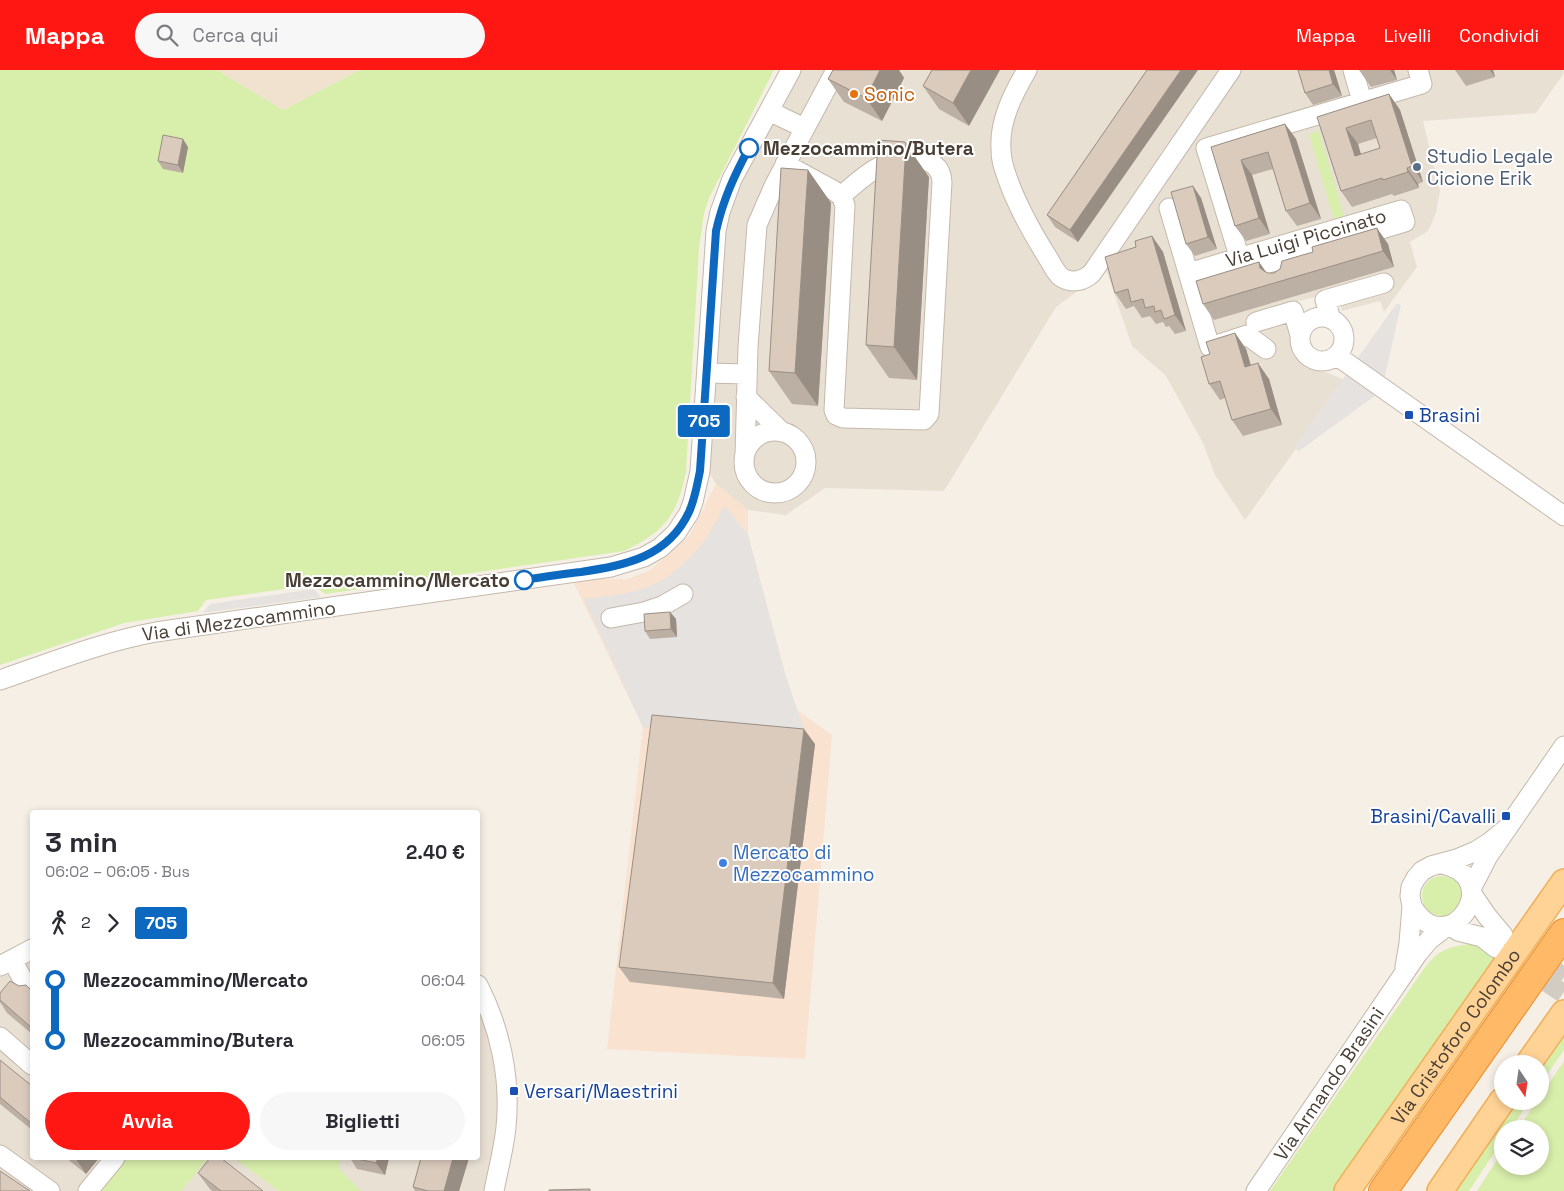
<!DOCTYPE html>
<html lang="it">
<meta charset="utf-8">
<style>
:root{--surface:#fff;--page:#f7f7f7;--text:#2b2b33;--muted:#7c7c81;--accent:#ff1813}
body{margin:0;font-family:"Space Grotesk",sans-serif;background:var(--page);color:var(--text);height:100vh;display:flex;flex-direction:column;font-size:19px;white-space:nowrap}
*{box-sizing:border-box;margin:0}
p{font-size:16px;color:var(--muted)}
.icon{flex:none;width:28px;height:28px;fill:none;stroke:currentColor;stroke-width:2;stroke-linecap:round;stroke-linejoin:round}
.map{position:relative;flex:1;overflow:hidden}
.drawer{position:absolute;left:30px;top:740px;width:450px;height:350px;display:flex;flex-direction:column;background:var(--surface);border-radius:5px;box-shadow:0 2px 8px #0003}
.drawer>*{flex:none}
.badge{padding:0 10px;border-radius:4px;font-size:18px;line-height:32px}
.needle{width:32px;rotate:167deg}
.controls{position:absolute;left:1494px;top:985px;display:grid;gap:10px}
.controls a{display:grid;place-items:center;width:55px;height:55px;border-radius:50%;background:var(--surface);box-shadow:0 2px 8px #0003;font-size:25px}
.map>.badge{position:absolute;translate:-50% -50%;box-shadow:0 0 0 2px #fff}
.legs{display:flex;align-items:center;gap:8px;height:55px;padding:0 15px;font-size:16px}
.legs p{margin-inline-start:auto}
.head{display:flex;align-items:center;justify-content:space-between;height:85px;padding:0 15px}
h1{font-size:28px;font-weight:800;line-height:38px}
.action{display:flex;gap:10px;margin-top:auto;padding:10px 15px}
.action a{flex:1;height:58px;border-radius:30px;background:var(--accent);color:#fff;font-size:20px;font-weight:800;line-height:58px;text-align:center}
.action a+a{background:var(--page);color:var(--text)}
ul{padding:0 15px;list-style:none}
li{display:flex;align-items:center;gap:18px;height:60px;font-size:19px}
li i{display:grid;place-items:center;width:8px;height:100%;margin:0 6px;background:currentColor}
li i::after{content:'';width:12px;height:12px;margin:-6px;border:4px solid;border-radius:50%;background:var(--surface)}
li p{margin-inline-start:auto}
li:first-child i{background:linear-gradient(#0000 50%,currentColor 0)}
li:last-child i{background:linear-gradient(currentColor 50%,#0000 0)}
header{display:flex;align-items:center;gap:30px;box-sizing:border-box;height:70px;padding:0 25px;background:var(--accent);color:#fff}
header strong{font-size:24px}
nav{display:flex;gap:28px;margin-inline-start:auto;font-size:18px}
.search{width:350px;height:45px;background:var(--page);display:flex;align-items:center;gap:12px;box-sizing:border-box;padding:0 18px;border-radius:28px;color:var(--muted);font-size:19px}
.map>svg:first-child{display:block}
.residential{fill:#e9e0d4}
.commercial{fill:#f9e2cf}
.education{fill:#f0e2cf}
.green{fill:#d8eeab}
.parking{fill:#e5e2df}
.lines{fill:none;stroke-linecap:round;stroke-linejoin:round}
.minor-tunnel{stroke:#d3ccc2;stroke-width:19;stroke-dasharray:19 9;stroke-linecap:butt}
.minor-casing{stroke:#c4b8ab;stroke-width:21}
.major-casing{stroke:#f0af59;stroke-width:28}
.highway-casing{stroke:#ee8b27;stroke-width:30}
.minor{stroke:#fff;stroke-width:19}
.major{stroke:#ffd395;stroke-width:25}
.highway{stroke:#ffb967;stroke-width:28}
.wall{fill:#bcafa3;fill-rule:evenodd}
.shaded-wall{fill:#998e84}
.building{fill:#dbcbbd;stroke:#998e84;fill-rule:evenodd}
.line-1-casing{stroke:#fff;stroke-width:11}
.line-1{stroke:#0c69bf;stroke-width:8}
.food-dot{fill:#e8710a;stroke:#fff;stroke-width:2}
.stop-1-dot{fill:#fff;stroke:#0c69bf;stroke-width:2.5}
.service-dot{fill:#5c6f8a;stroke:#fff;stroke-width:2}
.transit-dot{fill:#1a4fb4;stroke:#fff;stroke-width:2}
.shop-dot{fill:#3f7fe0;stroke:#fff;stroke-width:2}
.labels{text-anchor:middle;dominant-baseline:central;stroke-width:4;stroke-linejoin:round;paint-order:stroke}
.food-label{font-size:19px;fill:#c56008;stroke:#fff;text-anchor:start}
.stop-label{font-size:19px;font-weight:bold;fill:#493e34;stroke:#fff;text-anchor:start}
.service-label{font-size:19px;fill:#4e5e75;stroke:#fff;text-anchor:start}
.street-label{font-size:19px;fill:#493e34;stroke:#fff}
.transit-label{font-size:19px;fill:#164399;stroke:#fff;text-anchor:start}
.shop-label{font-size:19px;fill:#366cbe;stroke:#fff;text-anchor:start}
</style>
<header>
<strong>Mappa</strong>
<div class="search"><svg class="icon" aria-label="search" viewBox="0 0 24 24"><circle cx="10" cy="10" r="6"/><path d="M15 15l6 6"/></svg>Cerca qui</div>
<nav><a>Mappa</a><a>Livelli</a><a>Condividi</a></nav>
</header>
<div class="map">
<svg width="1564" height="1121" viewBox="0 0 1564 1121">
<rect width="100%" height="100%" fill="#f5efe6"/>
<path class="residential" d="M793 0H1563L1564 3 1536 43 1423 51 1440 121 1436 143 1428 161 1410 172 1417 197 1384 242 1380 231 1342 241 1337 222 1282 235 1295 287 1306 298 1328 303 1345 310 1245 450 1215 405 1203 373 1166 306 1132 276 1106 200 1056 237 944 421 825 418 786 445 748 440 716 414 701 391 721 134Z
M32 888V1088H478V930L493 970 502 1038 487 1121H0V905Z"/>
<path class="commercial" d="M716 414 748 440V465L786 607 797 640 832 665 805 989 607 979 643 657 572 509H628L649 501 689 466Z"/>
<path class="education" d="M217 0H360L283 40Z"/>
<path class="green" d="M0 0H217L283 40 360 0H774L709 128 704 143 699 178 686 402C677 446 664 462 624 481L325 524 314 515 206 530 198 541 124 553 0 595Z
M1319 61 1344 147 1334 150 1309 64Z
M1422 826a20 20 0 1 1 40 0a20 20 0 1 1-40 0Z
M1470 874 1482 878 1497 887 1335 1121H1270L1426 896C1440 879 1449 877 1470 874Z
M1564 959V980L1540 1015V994Z
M1564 991V1121H1477L1502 1082V1096H1540V1059H1518L1537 1031H1540V1027Z
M1514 1031H1529L1511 1059H1502V1071L1469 1121H1451Z
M124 1088H208L181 1121H95Z
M234 1088H341L338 1098 361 1121H279Z"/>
<path class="parking" d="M1397 233 1401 235 1384 310 1376 325 1299 381 1294 377Z
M725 436 748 465 786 607 808 671 643 657 584 529 622 524 639 520 655 514 669 506 683 494 696 481 707 467Z
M314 519 321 527 203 543 210 534Z"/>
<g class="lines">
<path class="minor-tunnel" d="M1509 869 1564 907
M1501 881 1564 924"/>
<defs>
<path id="minor" d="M1027 0C1013 24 999 51 1001 79 1001 86 1002 92 1004 98 1013 128 1031 161 1048 188 1052 194 1055 202 1061 207 1071 214 1084 211 1092 203L1231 0
M1353 0 1362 31
M769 41 804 58
M785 94 833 120 841 126 845 135 834 340 836 345 843 348 924 350 929 344 942 112C941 81 899 86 879 97 865 104 853 116 841 126
M1169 138 1210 277 1247 265 1266 279
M1243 199 1206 78 1422 14 1418 0
M1188 203 1401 140 1405 152 1192 216
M1300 269a22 22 0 1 1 44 0a22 22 0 1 1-44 0Z
M1331 249 1325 230 1384 213
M1256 252 1293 241 1300 265
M1337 286 1564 446
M708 303 746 304
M746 327 782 362
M744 392a31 31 0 1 1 62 0a31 31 0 1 1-62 0Z
M745 385 748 277 757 155 774 116 836 0
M611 548 644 542 662 536 683 524
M0 610C52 592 102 572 156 562L611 497 644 487 660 478 676 463 689 443 693 432 700 401 716 161 720 142 732 109 791 0
M1471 819 1488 786 1564 676
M1472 824 1487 846 1503 865
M1412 836C1447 896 1509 807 1441 794
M1450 855 1458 861 1482 867 1496 878
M12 890 27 917 32 921
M0 896 32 879
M1405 897 1409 873 1412 836 1410 826 1411 817 1416 808 1422 801 1431 796 1457 789 1476 781 1490 772 1507 758
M478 915C500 958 511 1008 506 1057 504 1078 498 1100 494 1121
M0 967 32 995
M0 1085 50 1121
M88 1121 115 1088
M1256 1121 1418 883 1429 870 1447 856"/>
<g id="major">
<path d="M1528 994 1564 943"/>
<path id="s1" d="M1347 1121 1564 812"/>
<path d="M1440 1121 1502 1031"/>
</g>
<path id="highway" d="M1383 1121 1564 863"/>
</defs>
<use href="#minor" class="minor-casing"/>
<use href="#major" class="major-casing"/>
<use href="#highway" class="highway-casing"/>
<use href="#minor" class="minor"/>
<use href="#major" class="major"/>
<use href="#highway" class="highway"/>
</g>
<path class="wall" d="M833 0H899L904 8 882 51 844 32 828 9Z
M932 0 969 56 939 39 923 16Z
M1147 0 1078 172 1055 157 1047 145Z
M1298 0H1334L1342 26 1313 35 1305 23Z
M1359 0H1394L1397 10 1371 17Z
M1455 0H1493L1495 7 1466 16Z
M1389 24 1400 40 1423 112 1418 114 1419 118 1394 126 1392 124 1352 137 1341 121 1317 47ZM1377 68 1380 78 1361 85 1358 74Z
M1285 54 1296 69 1321 149 1297 156 1286 141 1273 99 1252 105 1270 164 1246 171 1235 156 1211 77Z
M188 77 183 103 163 99 158 91Z
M808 100 831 133 818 336 792 334 769 301Z
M929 107 917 310 889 308 866 275Z
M1193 116 1201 128 1217 179 1195 186 1186 174Z
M1152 166 1163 182 1186 261 1175 264 1169 256 1166 257 1163 252 1156 254 1150 246 1142 248 1134 236 1126 239 1115 223 1136 177Z
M1388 174 1394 197 1214 250 1203 234 1259 192 1266 202 1268 203H1274L1313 182Z
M1235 263 1246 279 1251 296 1269 309 1282 355 1243 366 1232 350 1225 328 1220 330 1209 314 1210 284Z
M670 542 676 549 677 567 650 569 645 561Z
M815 674 784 929 630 912 619 897Z
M19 916 32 921V964L7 943 0 932V923Z
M0 991 32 1016V1060L0 1034Z
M66 1088H99L86 1104Z
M350 1088H389L385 1105 357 1099Z
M421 1088H469L459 1121H415L413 1117Z
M198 1103 263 1121H212L209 1118Z"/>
<path class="shaded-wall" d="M880 0H899L904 8 882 51 866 28Z
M971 0H1000L969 56 953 33Z
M1181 0H1198L1078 172 1070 160Z
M1329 0H1334L1342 26 1333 14Z
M1390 0H1394L1397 10Z
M1490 0H1493L1495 7Z
M1389 24 1400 40 1423 112 1412 96Z
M1285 54 1296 69 1321 149 1310 133Z
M1346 58 1358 74 1366 102 1355 86Z
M183 69 188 77 183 103 178 95Z
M906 74 929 107 917 310 894 277Z
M1241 90 1252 105 1270 164 1259 148Z
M1407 98 1418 114 1419 118 1408 102Z
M808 100 831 133 818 336 795 303Z
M1193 116 1201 128 1217 179 1208 167Z
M1377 158 1388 174 1394 197 1383 181Z
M1152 166 1163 182 1186 261 1175 245Z
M1259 192 1270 208 1260 198Z
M1235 263 1246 279 1256 313 1245 297Z
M1258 293 1269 309 1282 355 1271 339Z
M670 542 676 549 677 567 671 559Z
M804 659 815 674 784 929 773 913Z
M77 1088H99L86 1104 76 1089Z
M378 1088H389L385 1105 376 1093Z
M453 1088H469L459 1121H444Z"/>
<path class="building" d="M833 0H880L866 28 828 9Z
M932 0H971L953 33 923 16Z
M1147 0H1181L1070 160 1047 145Z
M1298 0H1329L1333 14 1305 23Z
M1389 24 1412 96 1407 98 1408 102 1383 110 1382 108 1341 121 1317 47ZM1371 50 1380 78 1355 86 1346 58Z
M1285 54 1310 133 1286 141 1268 82 1241 90 1259 148 1235 156 1211 77Z
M163 65 183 69 178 95 158 91Z
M878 70 905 72 906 74 894 277 866 275Z
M781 98 808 100 795 303 769 301Z
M1193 116 1208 167 1186 174 1171 122Z
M1377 158 1383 181 1203 234 1196 211 1259 192 1260 198 1264 201 1268 203H1274L1280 199 1282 191 1313 182 1312 177Z
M1152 166 1175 245 1164 249 1161 240 1155 242 1154 236 1145 238 1143 229 1131 232 1128 219 1115 223 1105 187 1136 177 1135 171Z
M1235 263 1245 297 1258 293 1271 339 1232 350 1220 311 1209 314 1201 287 1210 284 1206 272Z
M670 542 671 559 645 561 644 544Z
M652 645 804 659 773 913 619 897Z
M10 911 19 916 26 915 32 921V958L0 930V923Z
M0 990 32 1016V1054L0 1027Z
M210 1088H221L263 1121H221L198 1103Z
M353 1088H378L376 1093Z
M421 1088H453L444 1121H428L413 1117Z
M0 1101 30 1121H0Z
M590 1119V1121H549V1120Z"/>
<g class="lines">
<defs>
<path id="line-1" d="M524 510C543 507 562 504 581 502 626 495 668 487 689 442 695 429 697 415 700 401L716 161C723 130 734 106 749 78"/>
</defs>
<use href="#line-1" class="line-1-casing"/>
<use href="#line-1" class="line-1"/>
</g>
<circle class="food-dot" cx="854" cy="24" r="5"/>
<g class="stop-1-dot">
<circle cx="749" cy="78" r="9"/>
<circle cx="524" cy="510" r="9"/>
</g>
<circle class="service-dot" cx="1417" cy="97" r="5"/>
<g class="transit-dot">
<rect x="1404" y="340" width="10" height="10" rx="2.5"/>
<rect x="1501" y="741" width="10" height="10" rx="2.5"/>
<rect x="509" y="1016" width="10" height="10" rx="2.5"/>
</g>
<circle class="shop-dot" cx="723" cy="793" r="5"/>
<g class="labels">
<g class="food-label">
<text x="864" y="24">Sonic</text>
</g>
<g class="stop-label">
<text x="763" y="78">Mezzocammino/Butera</text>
<text x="510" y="510" text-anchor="end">Mezzocammino/Mercato</text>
</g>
<g class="service-label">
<text x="1427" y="86">Studio Legale<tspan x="1427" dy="22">Cicione Erik</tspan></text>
</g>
<g class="street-label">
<text transform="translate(1306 168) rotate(-16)">Via Luigi Piccinato</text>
<text transform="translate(239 551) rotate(-8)">Via di Mezzocammino</text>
<text stroke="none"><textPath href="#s1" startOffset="189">Via Cristoforo Colombo</textPath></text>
<text transform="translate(1329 1014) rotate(-56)">Via Armando Brasini</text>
</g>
<g class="transit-label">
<text x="1419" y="345">Brasini</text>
<text x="1496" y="746" text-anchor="end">Brasini/Cavalli</text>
<text x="524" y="1021">Versari/Maestrini</text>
</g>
<g class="shop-label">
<text x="733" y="782">Mercato di<tspan x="733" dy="22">Mezzocammino</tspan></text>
</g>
</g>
</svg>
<div class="controls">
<a><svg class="needle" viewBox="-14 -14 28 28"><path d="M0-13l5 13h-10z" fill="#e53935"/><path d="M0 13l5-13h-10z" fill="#7c7c81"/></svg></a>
<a><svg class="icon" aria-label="layers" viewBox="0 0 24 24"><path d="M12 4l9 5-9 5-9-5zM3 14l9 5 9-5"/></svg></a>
</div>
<b class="badge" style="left:704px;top:351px;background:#0c69bf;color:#fff">705</b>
<section class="drawer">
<div class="head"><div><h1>3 min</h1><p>06:02 – 06:05 · Bus</p></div><b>2.40 €</b></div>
<div class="legs"><svg class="icon" aria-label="walk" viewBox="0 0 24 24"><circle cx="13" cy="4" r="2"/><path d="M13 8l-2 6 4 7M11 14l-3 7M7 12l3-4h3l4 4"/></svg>2<svg class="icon" aria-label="forward" viewBox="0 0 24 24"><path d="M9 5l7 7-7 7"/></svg><b class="badge" style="background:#0c69bf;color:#fff">705</b></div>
<ul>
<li><i style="color:#0c69bf"></i><b>Mezzocammino/Mercato</b><p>06:04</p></li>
<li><i style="color:#0c69bf"></i><b>Mezzocammino/Butera</b><p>06:05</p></li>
</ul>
<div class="action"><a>Avvia</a><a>Biglietti</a></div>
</section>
</div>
